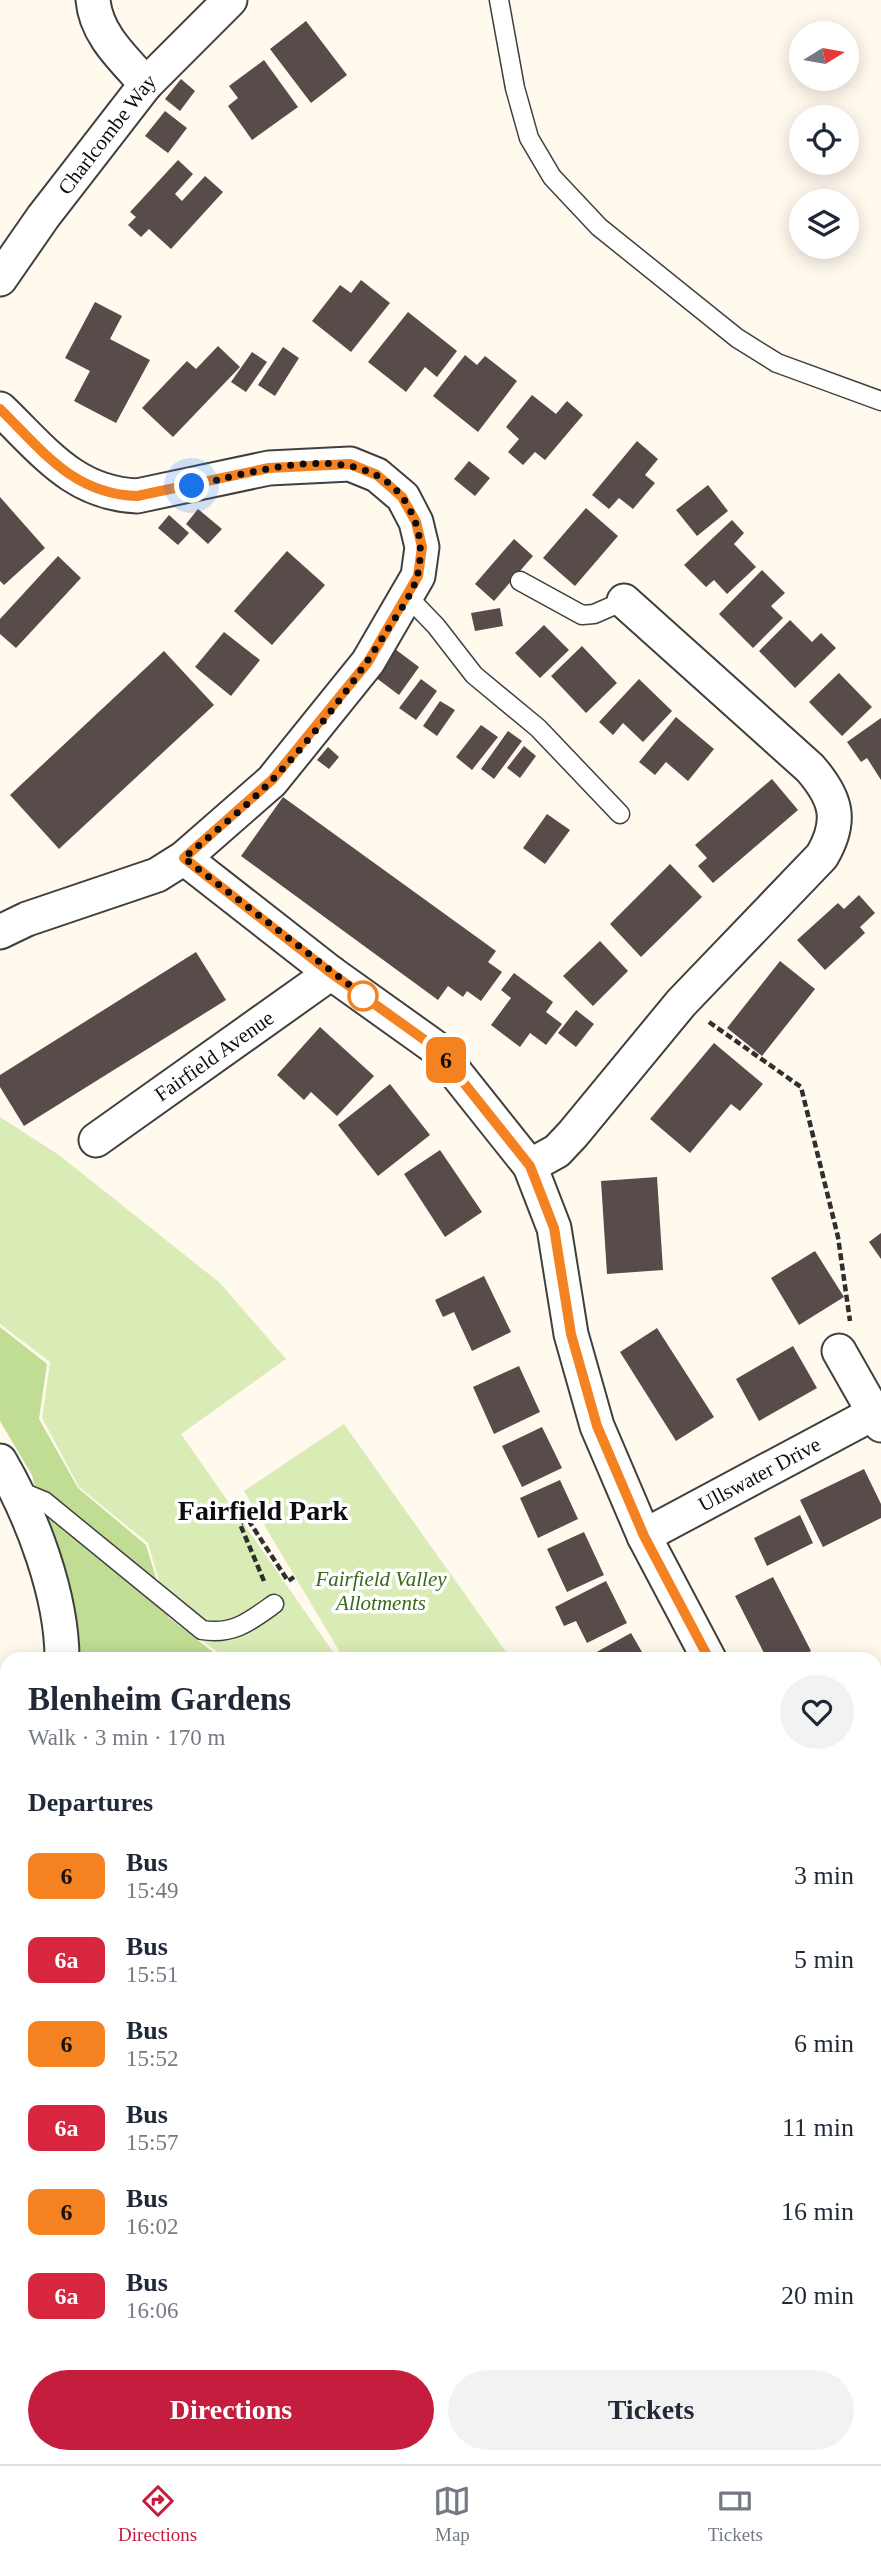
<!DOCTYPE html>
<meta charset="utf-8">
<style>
:root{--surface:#fff;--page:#f2f2f3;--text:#1f2937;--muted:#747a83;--line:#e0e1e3;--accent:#c51d3e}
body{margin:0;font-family:"Times New Roman",serif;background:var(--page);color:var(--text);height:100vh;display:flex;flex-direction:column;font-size:26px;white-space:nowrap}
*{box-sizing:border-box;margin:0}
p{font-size:23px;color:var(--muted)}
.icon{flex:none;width:38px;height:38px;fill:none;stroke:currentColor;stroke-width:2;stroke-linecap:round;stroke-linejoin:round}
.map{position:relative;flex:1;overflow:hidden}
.side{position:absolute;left:0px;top:1652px;width:882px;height:812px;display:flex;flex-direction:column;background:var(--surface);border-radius:21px 21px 0 0;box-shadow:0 4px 18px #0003}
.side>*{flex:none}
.badge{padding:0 14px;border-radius:10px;font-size:24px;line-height:46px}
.needle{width:46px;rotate:79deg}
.controls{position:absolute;left:789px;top:21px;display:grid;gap:14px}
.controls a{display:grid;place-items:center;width:70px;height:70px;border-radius:50%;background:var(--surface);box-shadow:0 4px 18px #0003;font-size:35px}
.you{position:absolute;width:35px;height:35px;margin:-18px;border:5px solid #fff;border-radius:50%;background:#1a73e8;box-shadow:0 0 0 10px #1a73e833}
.map>.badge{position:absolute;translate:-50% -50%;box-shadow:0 0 0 4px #fff}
h2{padding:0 28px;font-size:26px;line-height:63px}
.round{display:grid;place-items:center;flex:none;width:74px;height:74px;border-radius:37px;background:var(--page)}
.headline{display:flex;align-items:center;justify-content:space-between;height:119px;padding:0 28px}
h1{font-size:33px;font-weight:700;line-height:52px}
.action{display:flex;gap:14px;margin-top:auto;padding:14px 28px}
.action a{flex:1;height:80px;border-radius:42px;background:var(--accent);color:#fff;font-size:28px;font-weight:700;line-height:80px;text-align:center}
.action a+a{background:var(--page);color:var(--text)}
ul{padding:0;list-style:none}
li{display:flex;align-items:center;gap:21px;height:84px;padding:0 28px}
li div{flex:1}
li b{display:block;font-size:26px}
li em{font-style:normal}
li .badge{min-width:77px;font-weight:700;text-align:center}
.dock{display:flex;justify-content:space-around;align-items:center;height:98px;border-top:2px solid var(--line);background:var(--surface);font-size:19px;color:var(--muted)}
.dock a{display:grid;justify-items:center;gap:4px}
.dock .selected{color:var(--accent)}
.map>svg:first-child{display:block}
.green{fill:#daecb5}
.forest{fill:#c0dd93}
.building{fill:#574c49}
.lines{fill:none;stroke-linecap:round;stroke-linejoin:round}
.service-casing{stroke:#404040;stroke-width:21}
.minor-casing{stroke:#404040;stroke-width:37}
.path{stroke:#2f2f2f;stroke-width:4.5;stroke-dasharray:7 3.5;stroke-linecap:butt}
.service{stroke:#fff;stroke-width:18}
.minor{stroke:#fff;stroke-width:33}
.line-casing{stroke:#fff;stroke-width:16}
.line{stroke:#f58220;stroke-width:10}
.walk{stroke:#0d0d0d;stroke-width:7;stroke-dasharray:0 12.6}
.stop-dot{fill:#fff;stroke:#f58220;stroke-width:3.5}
.labels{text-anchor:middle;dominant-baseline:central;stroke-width:7;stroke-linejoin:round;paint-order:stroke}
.street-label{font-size:21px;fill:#0d0d0d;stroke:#fff}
.park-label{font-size:21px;font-style:italic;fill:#36691a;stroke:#fff}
.district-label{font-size:28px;font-weight:bold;fill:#0d0d0d;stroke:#fff}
</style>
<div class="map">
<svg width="881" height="2464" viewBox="0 0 881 2464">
<rect width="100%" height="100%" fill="#fff9ee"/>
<path class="green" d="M0 1117 59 1155 220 1283 286 1359 181 1434 338 1659H227L169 1616 148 1543 79 1487 42 1418 50 1362 0 1324Z
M344 1424 511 1659H344L244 1491Z"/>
<path class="forest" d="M0 1327 47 1364 39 1419 78 1488 146 1545 168 1617 222 1659H76L60 1579 32 1475 0 1421Z
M7 2121V2181L0 2182V2124Z"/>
<path class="building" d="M306 21 347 75 311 103 270 49Z
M264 60 298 107 252 140 228 106 238 98 229 86Z
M181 79 195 91 180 111 165 99Z
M165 111 187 128 168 153 145 136Z
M178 160 193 174 175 194 182 201 205 176 223 192 171 249 149 229 141 237 128 225 136 217 130 212Z
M361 280 390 303 351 352 312 321 340 285 351 293Z
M95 302 122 316 110 339 150 360 116 423 74 401 90 371 65 358Z
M408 312 457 351 437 377 425 367 406 392 368 362Z
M218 346 240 367 173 437 142 408 187 361 196 369Z
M283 347 299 358 275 396 258 385Z
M252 352 267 362 246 392 231 382Z
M465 355 477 365 485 356 517 381 478 432 433 396Z
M532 395 556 414 567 401 583 415 545 460 535 452 523 465 508 452 519 439 506 427Z
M637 441 658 459 645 475 655 483 633 509 619 498 609 509 592 495Z
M469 461 490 478 475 496 454 479Z
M708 485 728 511 697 536 676 510Z
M0 497 45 548 4 585 0 581Z
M586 508 618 536 575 586 543 558Z
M198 509 222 529 208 544 186 524Z
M169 515 189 533 178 545 158 528Z
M732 520 744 533 734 544 756 567 727 594 714 580 706 587 684 565Z
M514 539 533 556 494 601 475 584Z
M287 551 325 585 272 645 234 611Z
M58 556 81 578 16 648 0 634V619Z
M762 570 785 593 771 606 783 618 753 648 719 614Z
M500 608 503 626 475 631 471 613Z
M790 620 812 642 821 633 836 648 795 688 759 651Z
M544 625 569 650 540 678 515 653Z
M224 632 260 660 231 696 195 667Z
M582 646 617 683 586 713 551 676Z
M395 649 419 667 399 695 375 677Z
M164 651 214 705 59 849 10 795Z
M839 673 872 707 842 736 809 702Z
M421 679 437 691 416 720 399 708Z
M639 679 672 711 643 742 623 723 613 735 599 722Z
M440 701 455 710 437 736 423 726Z
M676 717 714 749 688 781 666 762 655 775 639 762Z
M881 718V780L867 758 861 762 847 742Z
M481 725 498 737 472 770 456 757Z
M508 731 522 741 494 779 481 769Z
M524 746 536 756 520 778 507 768Z
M328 747 339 757 329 769 317 760Z
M772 779 798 810 713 883 698 866 707 858 695 845Z
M283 797 496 951 488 962 502 972 481 1001 467 991 463 997 448 986 438 1000 241 856Z
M547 814 570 830 545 864 523 848Z
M670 864 702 897 641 957 610 924Z
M859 895 875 913 860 927 865 933 825 970 797 940 838 903 844 909Z
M600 941 628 971 593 1006 563 976Z
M196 952 226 1000 24 1126 0 1087V1075Z
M780 961 815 989 762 1056 727 1028Z
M514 973 553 1002 546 1012 562 1024 546 1045 530 1033 520 1047 491 1025 511 998 501 990Z
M576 1010 594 1024 576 1047 558 1033Z
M320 1027 374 1076 337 1116 311 1092 304 1100 277 1075Z
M714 1043 763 1084 740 1111 731 1104 690 1153 650 1119Z
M390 1084 430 1135 378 1176 338 1125Z
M440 1150 482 1212 445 1237 404 1174Z
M657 1177 663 1270 607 1274 601 1181Z
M881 1233V1259L869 1242Z
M815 1251 844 1297 799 1325 771 1278Z
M484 1276 511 1332 472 1351 454 1312 443 1317 435 1300Z
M657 1328 714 1417 676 1441 620 1352Z
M793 1346 817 1388 759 1421 736 1379Z
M519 1366 540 1412 494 1434 473 1387Z
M542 1427 562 1468 522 1487 502 1446Z
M864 1469 881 1504V1518L823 1547 800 1500Z
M560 1480 578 1519 538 1538 520 1498Z
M800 1515 813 1543 767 1566 754 1538Z
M584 1532 604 1575 567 1592 547 1549Z
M773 1577 811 1651 794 1659H767L735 1596Z
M606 1581 627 1623 587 1643 576 1621 564 1626 555 1607Z
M631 1633 646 1659H596L593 1654Z
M875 2093 881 2106V2126L875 2128Z
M881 2141V2190L875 2193V2144Z
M7 2210V2281L0 2283V2211Z
M881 2266V2290L875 2277V2269Z
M881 2296V2339L875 2342V2299Z
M7 2316V2388L0 2390V2317Z
M87 2457H132L138 2464H87L83 2460Z
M511 2457H553L556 2464H514Z
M687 2457H727L709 2464H690Z
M799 2457H847L842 2464H793Z"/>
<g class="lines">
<defs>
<path id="service" d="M499 0 515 88 529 138 552 177 599 227 737 338 777 363 881 401
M520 581 582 615 594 614 624 601
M408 597 436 626 474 675 538 728 620 814
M17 1490 44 1501 202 1630C233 1635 249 1622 274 1604"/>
<g id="minor">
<path d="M93 0C96 35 124 59 146 84"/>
<path id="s1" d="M0 279 43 217 146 84 230 0"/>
<path d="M0 409C44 451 73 493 137 496L269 468 350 464 377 475 403 497 416 522 422 547 418 576 368 662 272 781 184 858 157 875 27 919 0 932"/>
<path d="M184 858 331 973 436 1048 530 1166 554 1228 571 1334 597 1426 644 1536 709 1659"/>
<path id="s2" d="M96 1140 331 973"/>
<path d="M530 1166 557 1151 573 1134 681 1003 822 856C843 820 836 798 810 768L624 601"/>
<path d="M839 1351 881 1425"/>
<path d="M0 1461C32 1516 62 1595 62 1659"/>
<path id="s3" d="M644 1536 874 1413"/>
<path d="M875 1837 881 1834"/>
<path d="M875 1977 881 1989"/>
<path d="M0 2103 7 2099"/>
<path d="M617 2457 620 2464"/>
</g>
</defs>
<use href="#service" class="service-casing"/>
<use href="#minor" class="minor-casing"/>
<path class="path" d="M709 1022 801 1087 838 1237 850 1321
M264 1581 240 1524 247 1518 288 1581 294 1577
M0 1731 7 1732"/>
<use href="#service" class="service"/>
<use href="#minor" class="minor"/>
</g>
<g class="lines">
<defs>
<path id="line" d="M0 409C43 451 73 494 137 496L269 468 350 464 377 475 402 497 416 522 422 547 418 576 368 662 272 780 184 858 331 973 436 1048 530 1166 554 1228 571 1334 597 1426 644 1536 709 1659"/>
</defs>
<use href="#line" class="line-casing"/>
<use href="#line" class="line"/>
<path class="walk" d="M192 486C255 472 367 434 408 506 420 528 423 548 418 573 414 592 399 612 388 629 358 678 312 739 272 780 245 808 213 833 184 858L373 1003 363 996"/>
</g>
<circle class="stop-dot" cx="363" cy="996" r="14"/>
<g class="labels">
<g class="street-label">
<text stroke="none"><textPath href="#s1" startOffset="180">Charlcombe Way</textPath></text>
<text stroke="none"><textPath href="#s2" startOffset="145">Fairfield Avenue</textPath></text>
<text stroke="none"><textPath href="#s3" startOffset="131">Ullswater Drive</textPath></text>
</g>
<g class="park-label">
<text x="381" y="1579">Fairfield Valley<tspan x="381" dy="24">Allotments</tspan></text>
</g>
<g class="district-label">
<text x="263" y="1510">Fairfield Park</text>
</g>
</g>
</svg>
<div class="controls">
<a><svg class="needle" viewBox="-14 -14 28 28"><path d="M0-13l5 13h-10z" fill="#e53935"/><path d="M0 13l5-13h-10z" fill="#747a83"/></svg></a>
<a><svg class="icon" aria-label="locate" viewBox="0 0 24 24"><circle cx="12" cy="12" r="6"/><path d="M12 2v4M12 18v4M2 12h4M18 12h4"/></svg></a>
<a><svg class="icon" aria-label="layers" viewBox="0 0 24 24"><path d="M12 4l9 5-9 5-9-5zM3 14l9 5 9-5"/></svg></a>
</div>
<div class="you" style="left:192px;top:486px"></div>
<b class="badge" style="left:446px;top:1060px;background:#f58220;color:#111">6</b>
<section class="side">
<div class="headline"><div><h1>Blenheim Gardens</h1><p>Walk · 3 min · 170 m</p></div><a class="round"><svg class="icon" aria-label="heart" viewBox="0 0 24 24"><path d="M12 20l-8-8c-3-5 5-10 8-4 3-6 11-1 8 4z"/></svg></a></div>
<h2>Departures</h2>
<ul>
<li><span class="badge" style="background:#f58220;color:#111">6</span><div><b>Bus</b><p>15:49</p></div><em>3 min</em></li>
<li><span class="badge" style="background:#d7263d;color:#fff">6a</span><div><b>Bus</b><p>15:51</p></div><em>5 min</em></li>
<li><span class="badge" style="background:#f58220;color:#111">6</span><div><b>Bus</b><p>15:52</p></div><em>6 min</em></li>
<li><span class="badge" style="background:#d7263d;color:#fff">6a</span><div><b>Bus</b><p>15:57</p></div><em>11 min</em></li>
<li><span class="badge" style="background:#f58220;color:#111">6</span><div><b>Bus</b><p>16:02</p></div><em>16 min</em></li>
<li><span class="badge" style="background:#d7263d;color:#fff">6a</span><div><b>Bus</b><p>16:06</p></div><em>20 min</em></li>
</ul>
<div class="action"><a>Directions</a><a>Tickets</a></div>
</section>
</div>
<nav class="dock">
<a class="selected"><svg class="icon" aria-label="directions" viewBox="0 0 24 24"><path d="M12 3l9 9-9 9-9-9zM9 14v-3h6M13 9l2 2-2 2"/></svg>Directions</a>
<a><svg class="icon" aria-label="map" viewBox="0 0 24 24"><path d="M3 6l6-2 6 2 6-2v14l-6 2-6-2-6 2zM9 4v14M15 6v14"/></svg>Map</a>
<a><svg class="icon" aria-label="tickets" viewBox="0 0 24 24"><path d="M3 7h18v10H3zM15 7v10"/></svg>Tickets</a>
</nav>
